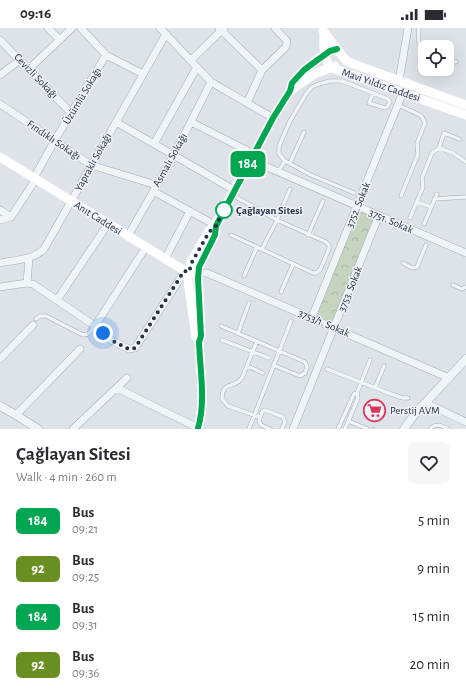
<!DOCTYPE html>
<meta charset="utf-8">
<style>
:root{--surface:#fff;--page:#f7f7f7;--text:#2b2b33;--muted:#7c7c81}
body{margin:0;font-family:"Alegreya Sans",sans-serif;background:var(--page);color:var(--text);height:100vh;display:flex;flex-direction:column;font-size:15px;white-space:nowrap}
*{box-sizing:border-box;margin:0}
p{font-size:13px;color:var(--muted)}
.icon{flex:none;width:22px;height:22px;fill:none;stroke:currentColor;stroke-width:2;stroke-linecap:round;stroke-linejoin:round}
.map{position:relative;height:401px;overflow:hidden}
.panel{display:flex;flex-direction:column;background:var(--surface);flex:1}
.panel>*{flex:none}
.badge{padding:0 8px;border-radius:6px;font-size:14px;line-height:26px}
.tools{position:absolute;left:418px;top:12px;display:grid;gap:8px}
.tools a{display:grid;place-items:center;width:36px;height:36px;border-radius:8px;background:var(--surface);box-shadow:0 4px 16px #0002;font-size:20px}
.you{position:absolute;width:20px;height:20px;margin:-10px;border:3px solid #fff;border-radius:50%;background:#1a73e8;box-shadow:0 0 0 6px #1a73e833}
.map>.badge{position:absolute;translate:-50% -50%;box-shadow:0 0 0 2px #fff}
.round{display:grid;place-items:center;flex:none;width:42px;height:42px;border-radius:8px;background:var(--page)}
.headline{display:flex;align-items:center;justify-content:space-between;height:68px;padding:0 16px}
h1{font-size:19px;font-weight:600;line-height:30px}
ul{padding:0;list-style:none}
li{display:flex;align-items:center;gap:12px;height:48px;padding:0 16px}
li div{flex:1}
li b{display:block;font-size:15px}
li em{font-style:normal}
li .badge{min-width:44px;font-weight:700;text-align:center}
.status{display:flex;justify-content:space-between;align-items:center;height:28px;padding:0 20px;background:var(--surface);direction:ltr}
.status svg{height:11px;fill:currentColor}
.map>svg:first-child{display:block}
.park{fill:url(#park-crowns)}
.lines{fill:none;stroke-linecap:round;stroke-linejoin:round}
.service-casing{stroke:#a3aab4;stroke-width:4.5}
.minor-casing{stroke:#a3aab4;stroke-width:8}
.tertiary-casing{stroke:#a3aab4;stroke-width:9}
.path{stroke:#bcc1c8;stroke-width:1;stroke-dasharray:3 3;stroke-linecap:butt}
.service{stroke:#f1f4f7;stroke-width:3.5}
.minor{stroke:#f1f4f7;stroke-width:7}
.tertiary{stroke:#f1f4f7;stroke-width:8}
.secondary{stroke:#fff;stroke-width:9}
.line-casing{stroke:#fff;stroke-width:9}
.line{stroke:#00a651;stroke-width:6}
.walk{stroke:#263142;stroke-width:4;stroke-dasharray:0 7.2}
.stop-dot{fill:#fff;stroke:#00a651;stroke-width:2}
.labels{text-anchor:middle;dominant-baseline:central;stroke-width:3;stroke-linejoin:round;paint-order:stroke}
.street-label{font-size:11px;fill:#263142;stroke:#eef2f7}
.stop-label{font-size:11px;font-weight:bold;fill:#263142;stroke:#eef2f7;text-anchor:start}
.poi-label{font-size:11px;fill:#263142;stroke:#eef2f7;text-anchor:start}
</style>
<div class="status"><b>09:16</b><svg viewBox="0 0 49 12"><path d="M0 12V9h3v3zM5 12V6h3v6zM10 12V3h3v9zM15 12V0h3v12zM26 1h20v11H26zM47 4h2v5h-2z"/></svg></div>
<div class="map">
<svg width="466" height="401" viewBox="0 0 466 401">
<defs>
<pattern id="park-crowns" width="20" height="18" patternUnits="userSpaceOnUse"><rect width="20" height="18" fill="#c5d4be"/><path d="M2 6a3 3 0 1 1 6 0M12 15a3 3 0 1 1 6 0" fill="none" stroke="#a9b6a4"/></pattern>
</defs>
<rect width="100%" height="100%" fill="#dee3e9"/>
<path class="park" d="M358 183 375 189 333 294 317 288Z"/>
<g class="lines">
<defs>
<path id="service" d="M419 0C419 9 416 17 425 22
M447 31 456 34
M398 77 420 87 422 89 425 95 417 115 418 126 401 168
M439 120 453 125 466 134
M290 135 304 104
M278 144 285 133
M354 165 311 147 285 133 279 126V118L290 93 306 66 312 59 319 56 330 53H342L388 71 390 74 387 79 385 80 369 75 373 65
M434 171 466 169
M417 174 431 179
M410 190 423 159 422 150 432 125 439 120 444 105 459 111
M424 196 437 166
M231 207 313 245H316L320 242 329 221V217L326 214 277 192 232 167
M308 207 323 173
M262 221 277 192 290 161
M403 235 412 240 417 239 426 217
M244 248 257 219
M453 257 462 261 466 259
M281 264 293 236
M36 291 40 288H46L83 307 88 306 95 298
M221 298 305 334 307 339 305 345 300 348 273 337
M238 305 249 275
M222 312 269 330
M257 313 242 350C235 361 222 352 222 371L228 378 259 389
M247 338 263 345
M327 341 391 366 403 370H408
M375 360 384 338
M348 393 368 401
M249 401 291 293
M270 401 261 397 259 393 262 384 265 382 283 389 285 394 282 401
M338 401 354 366 357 365 370 332
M345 401 358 370 357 365
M430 401C436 395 441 397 448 401"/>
<path id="minor" d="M48 0 60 12
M81 0 106 27 143 46
M160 0 211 54 273 90
M219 0 262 42
M0 12 71 85
M191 32 224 0
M29 41 72 0
M0 47 20 32
M399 53 408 0
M247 75 262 42 286 19 287 13 275 0
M0 76 91 137 156 157
M116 94 234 162
M191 94 254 126
M154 116 197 39
M251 132 466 225
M34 150 55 112 106 27
M153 163 215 197
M0 182 11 189
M11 189 36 151
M0 192 11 189
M128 208 174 127 211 54
M165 231 190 183
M0 235C15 232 33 232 44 221L166 6
M198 245H207L449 350
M27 255 29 230
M0 259 27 255 33 256 95 298 111 312 129 321 135 320 185 243
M57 272 108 196
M312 289 403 64
M95 298 146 219
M0 331 33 297
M117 360 198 400
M426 375 466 394
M16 387 80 321
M73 401 127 350
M293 401 379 187"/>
<path id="tertiary" d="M0 378 16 387 38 401
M404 401 414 387 466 331"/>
</defs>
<use href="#service" class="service-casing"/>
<use href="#minor" class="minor-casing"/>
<use href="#tertiary" class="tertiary-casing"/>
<path class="path" d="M372 399 377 401"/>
<use href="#service" class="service"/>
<use href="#minor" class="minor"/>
<use href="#tertiary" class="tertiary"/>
<path class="secondary" d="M323 3 344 30 348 34 466 77
M324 5C324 18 322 30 332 40L466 87
M328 24C314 33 295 46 290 63L314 46 335 38
M0 129 185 243 198 245
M201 303 198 245 199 239 215 207V197
M198 401C206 375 200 341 199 314L196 309 188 253V245L191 234 200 218 209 203 215 197 273 90 290 63"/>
</g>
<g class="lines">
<defs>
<path id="line" d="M198 400C206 373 200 342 199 314L201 308 198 251 199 239 215 207 216 198 273 90 290 63 292 55 304 42 316 33 330 23 337 21"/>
</defs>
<use href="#line" class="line-casing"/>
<use href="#line" class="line"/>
<path class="walk" d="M103 305 111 312 129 321 135 320 179 251 184 243 189 244 192 234 209 204 216 198 226 178 224 182"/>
</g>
<defs>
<symbol id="supermarket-ring" viewBox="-11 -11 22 22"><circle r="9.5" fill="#eef2f7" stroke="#db3758" stroke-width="1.5"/><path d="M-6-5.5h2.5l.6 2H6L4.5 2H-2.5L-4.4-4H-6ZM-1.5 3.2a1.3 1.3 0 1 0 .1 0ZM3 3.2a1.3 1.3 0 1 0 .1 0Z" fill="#db3758"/></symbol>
</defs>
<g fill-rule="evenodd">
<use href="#supermarket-ring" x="362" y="370" width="25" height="25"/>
</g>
<circle class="stop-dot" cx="224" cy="182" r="8"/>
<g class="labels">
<g class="street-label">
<text transform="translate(36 48) rotate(46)">Cevizli Sokağı</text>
<text transform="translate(381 57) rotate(19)">Mavi Yıldız Caddesi</text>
<text transform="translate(82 68) rotate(-59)">Üzümlü Sokağı</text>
<text transform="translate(54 112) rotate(34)">Fındıklı Sokağı</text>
<text transform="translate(170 132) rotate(-61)">Asmalı Sokağı</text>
<text transform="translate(93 134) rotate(-61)">Yapraklı Sokağı</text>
<text transform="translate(358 177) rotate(-68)">3752. Sokak</text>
<text transform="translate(98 190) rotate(32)">Anıt Caddesi</text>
<text transform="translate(391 193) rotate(23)">3751. Sokak</text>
<text transform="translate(350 261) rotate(-68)">3753. Sokak</text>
<text transform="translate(324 295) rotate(23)">3753/1. Sokak</text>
</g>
<g class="stop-label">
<text x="236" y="182">Çağlayan Sitesi</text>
</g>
<g class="poi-label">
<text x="390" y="382">Perstij AVM</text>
</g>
</g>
</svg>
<div class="tools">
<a><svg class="icon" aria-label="locate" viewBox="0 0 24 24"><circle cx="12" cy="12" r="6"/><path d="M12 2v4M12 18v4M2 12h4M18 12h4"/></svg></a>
</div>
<div class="you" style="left:103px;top:305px"></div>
<b class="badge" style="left:248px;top:136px;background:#00a651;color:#fff">184</b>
</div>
<section class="panel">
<div class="headline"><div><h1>Çağlayan Sitesi</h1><p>Walk · 4 min · 260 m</p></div><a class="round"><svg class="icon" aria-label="heart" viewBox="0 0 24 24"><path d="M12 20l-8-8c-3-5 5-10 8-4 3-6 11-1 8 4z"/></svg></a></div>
<ul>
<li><span class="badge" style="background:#00a651;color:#fff">184</span><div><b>Bus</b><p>09:21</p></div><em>5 min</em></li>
<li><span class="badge" style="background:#6b8e23;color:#fff">92</span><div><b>Bus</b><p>09:25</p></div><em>9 min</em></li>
<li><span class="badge" style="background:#00a651;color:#fff">184</span><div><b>Bus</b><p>09:31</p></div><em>15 min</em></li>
<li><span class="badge" style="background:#6b8e23;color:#fff">92</span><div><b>Bus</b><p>09:36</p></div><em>20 min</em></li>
</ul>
</section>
